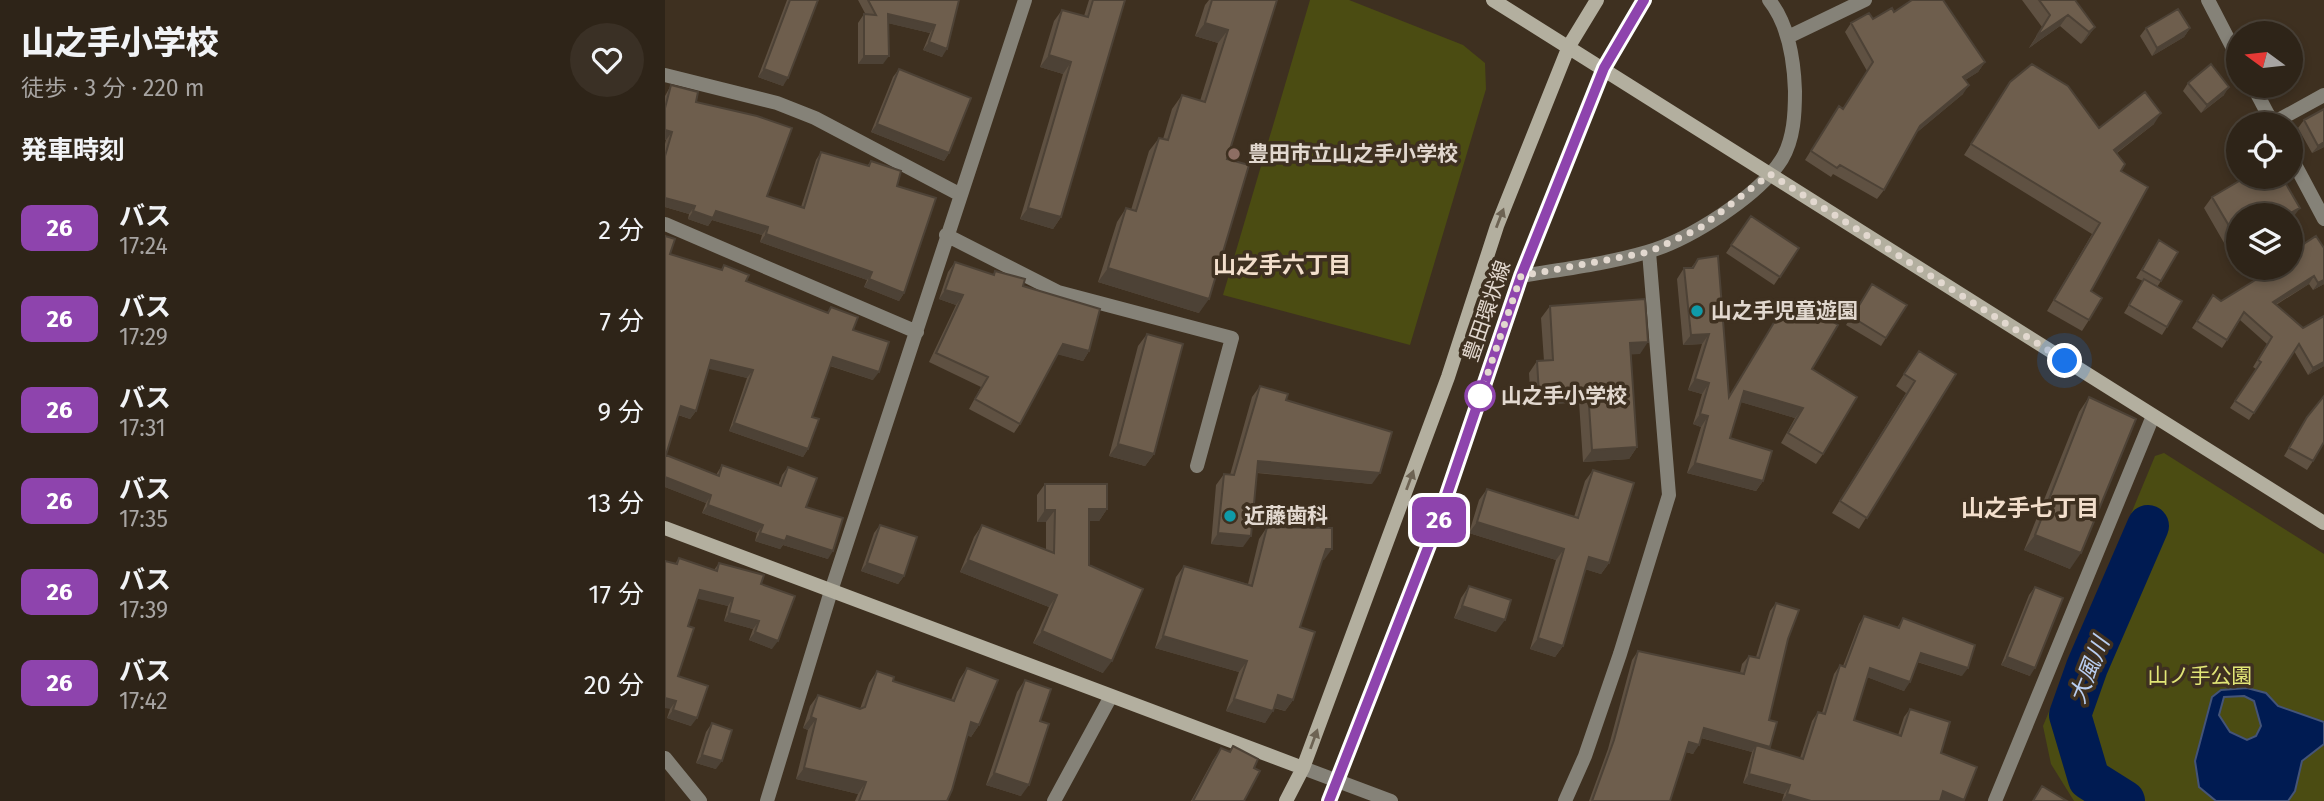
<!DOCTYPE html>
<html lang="ja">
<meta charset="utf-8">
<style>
:root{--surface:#2e2418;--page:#3a3025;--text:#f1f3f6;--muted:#a7a4a2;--line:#494137}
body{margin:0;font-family:"Fira Sans","Noto Sans JP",sans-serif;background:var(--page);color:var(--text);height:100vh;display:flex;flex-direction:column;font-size:26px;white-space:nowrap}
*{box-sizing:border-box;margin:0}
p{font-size:23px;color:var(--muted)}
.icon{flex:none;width:38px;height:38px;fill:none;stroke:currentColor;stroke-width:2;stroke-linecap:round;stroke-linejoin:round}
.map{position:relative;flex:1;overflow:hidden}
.panel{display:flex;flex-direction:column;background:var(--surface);width:665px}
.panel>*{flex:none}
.badge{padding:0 14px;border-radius:10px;font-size:24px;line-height:46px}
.needle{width:46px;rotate:285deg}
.tools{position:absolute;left:1561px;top:21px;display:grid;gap:14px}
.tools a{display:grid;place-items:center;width:77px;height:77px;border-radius:50%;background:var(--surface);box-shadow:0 4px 10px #0003,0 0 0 2px var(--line);font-size:35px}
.you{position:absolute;width:35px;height:35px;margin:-18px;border:5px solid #fff;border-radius:50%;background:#1a73e8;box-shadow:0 0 0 10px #1a73e833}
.map>.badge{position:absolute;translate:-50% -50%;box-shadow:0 0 0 4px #fff}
h2{padding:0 21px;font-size:26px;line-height:63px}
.round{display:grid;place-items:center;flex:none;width:74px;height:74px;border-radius:37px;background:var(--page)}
.head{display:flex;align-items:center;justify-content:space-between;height:119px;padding:0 21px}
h1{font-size:33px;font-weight:800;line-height:52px}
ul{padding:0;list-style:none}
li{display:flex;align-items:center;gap:21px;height:91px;padding:0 21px}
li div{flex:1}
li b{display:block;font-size:26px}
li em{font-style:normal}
li .badge{min-width:77px;font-weight:700;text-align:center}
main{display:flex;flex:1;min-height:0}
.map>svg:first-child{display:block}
.green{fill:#4b4c12}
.water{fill:#001b52;stroke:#445478;stroke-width:2;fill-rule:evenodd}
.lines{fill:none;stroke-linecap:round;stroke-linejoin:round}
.river{stroke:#001b52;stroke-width:42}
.street{stroke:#858278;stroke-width:14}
.secondary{stroke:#b3af9f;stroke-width:14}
.wall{fill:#5f5142}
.shaded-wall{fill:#4d4236}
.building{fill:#6e5e4d;stroke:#4d4236;stroke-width:2}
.oneway{fill:#6d6353}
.line-casing{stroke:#fff;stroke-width:16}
.line{stroke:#8e44ad;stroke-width:10}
.walk{stroke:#e2d8cf;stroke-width:7;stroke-dasharray:0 12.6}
.education-dot{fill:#8d6e63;stroke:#3e3020;stroke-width:2.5}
.culture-dot{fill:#0f9aa8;stroke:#3e3020;stroke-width:2.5}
.stop-dot{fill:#fff;stroke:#8e44ad;stroke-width:3.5}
.labels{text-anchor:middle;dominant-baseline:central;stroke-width:7;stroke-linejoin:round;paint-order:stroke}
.poi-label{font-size:21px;font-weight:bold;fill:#e2d8cf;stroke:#3e3020;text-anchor:start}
.street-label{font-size:21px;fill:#e2d8cf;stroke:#3e3020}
.stop-label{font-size:21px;font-weight:bold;fill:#e2d8cf;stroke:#3e3020;text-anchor:start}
.park-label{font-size:21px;fill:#e1e576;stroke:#3e3020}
.neighbourhood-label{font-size:23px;font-weight:bold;fill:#f3dfcc;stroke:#3e3020}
.water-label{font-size:23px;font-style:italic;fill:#b9cef1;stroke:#3e3020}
</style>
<main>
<section class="panel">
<div class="head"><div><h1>山之手小学校</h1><p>徒歩 · 3 分 · 220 m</p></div><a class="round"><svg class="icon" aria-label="heart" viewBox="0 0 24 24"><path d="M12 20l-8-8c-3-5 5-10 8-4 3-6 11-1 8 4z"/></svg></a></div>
<h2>発車時刻</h2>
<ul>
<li><span class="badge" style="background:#8e44ad;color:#fff">26</span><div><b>バス</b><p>17:24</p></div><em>2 分</em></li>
<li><span class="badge" style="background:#8e44ad;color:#fff">26</span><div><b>バス</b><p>17:29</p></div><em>7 分</em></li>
<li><span class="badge" style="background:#8e44ad;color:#fff">26</span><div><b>バス</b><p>17:31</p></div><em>9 分</em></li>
<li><span class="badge" style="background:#8e44ad;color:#fff">26</span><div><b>バス</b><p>17:35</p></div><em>13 分</em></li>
<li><span class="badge" style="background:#8e44ad;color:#fff">26</span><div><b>バス</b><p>17:39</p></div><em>17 分</em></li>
<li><span class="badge" style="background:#8e44ad;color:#fff">26</span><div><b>バス</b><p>17:42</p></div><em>20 分</em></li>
</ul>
</section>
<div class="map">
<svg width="1659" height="801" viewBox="0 0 1659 801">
<rect width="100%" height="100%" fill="#3e3020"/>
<path class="green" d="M645 0H684L798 45 820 63 821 89 745 345 558 295Z
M1499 453 1659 554V801H1409L1386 764 1378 726 1490 456Z"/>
<path class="water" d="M1582 688 1601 693 1613 706 1659 722V744L1637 761 1630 791 1623 801H1551L1534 787 1530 761 1547 697 1556 690ZM1579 696 1589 701 1596 726 1591 736 1582 740 1565 732 1554 715 1559 697Z"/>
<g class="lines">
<path class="river" d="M1459 801 1424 779 1405 715 1422 667 1483 526"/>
<path class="street" d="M1543 0 1573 58
M1123 37 1200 0
M0 75 112 103 150 118 294 194
M1588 86 1608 124
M1608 123 1659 95
M1626 157 1659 219
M0 224 252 332
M281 235 393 292 567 338 532 466
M856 276C898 269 941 264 982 252 1024 240 1094 196 1117 159 1129 139 1130 113 1130 91 1129 60 1124 25 1104 0
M0 758 35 801
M638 768 726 801
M102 801 166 591 360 0
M389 801 445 698
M900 801 920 756 955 654 1004 495 984 252
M1330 801 1488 416"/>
<path class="secondary" d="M828 0 1659 523
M0 528 638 768
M621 801 638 768 783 377 832 226 904 46 932 0
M664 801 771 527 856 276 939 68 979 0"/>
</g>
<path class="wall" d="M122 0H153L118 86 93 77Z
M193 0H294L277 57 258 50 265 33 223 23 218 64H193V23L199 14 201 15Z
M424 0H460L396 217 388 229 355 219 398 74 375 67 389 21 397 10 419 16Z
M544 0H612L562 159 534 313 433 282 452 222 461 208 466 210 484 151 494 138 498 139 507 109 517 95 535 101 553 43 530 36 540 5Z
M1357 0H1410L1430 27 1421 39 1416 44 1395 26 1364 48 1377 27Z
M1229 12 1320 62 1313 72 1300 80 1298 94 1251 133 1219 190 1212 199 1168 174 1166 177 1140 160 1168 115 1174 106 1178 108 1202 71 1180 32 1186 23 1208 19Z
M1481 28H1525L1519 37 1487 56 1475 36Z
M234 69 284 153 279 161 206 132 228 77Z
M1345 82 1434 128 1489 124 1452 153 1456 171 1426 291 1424 320 1417 331 1382 311 1427 234 1299 155Z
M1523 83 1559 95 1536 113 1518 91Z
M6 85 31 102 102 196 136 207 151 160 156 152 202 166 206 161 232 186 239 293 234 301 199 287 202 280 95 242 97 235 47 220 43 226 23 219 24 214 0 207V144L1 140H0V96Z
M1639 120 1659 147 1647 153 1633 128Z
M1547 197 1573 215V251L1566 255 1539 208Z
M1086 216 1134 248 1109 285 1061 253Z
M0 236 5 254 56 270 59 265 81 281 162 313 166 307 188 330 208 380 165 366 147 417 143 449 138 457 64 431 82 378 43 368 31 411 25 419 13 415 1 455 51 475 57 465 113 486 117 475 123 467 141 507 163 559 118 545 115 549 90 541 92 533 37 513 41 503 0 487Z
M1494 240 1496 281 1492 287 1502 327 1497 335 1459 313 1478 281 1471 278Z
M1659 248V284L1648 290 1644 284 1611 305 1638 328 1659 316V366L1643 375 1629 351 1584 420 1565 408 1591 369 1588 367 1602 344 1575 320 1557 348 1527 328 1543 303 1556 301 1627 257 1626 256 1631 249Z
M1033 259 1064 396 1119 306 1147 369 1158 454 1151 464 1116 443 1130 418 1076 402 1065 438 1098 481 1091 491 1022 473 1036 427 1028 424 1037 394 1023 390 1037 344 1018 345 1012 279 1019 268H1026Z
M290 262 328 275 330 271 358 286 424 351 418 361 393 354 355 424 349 433 304 409 316 387 264 362 291 305 274 299 283 272Z
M1207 284 1221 338 1216 346 1181 325Z
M885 306 975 354H966L972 447 964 459 918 462 914 402 866 406 864 373 872 361H879L876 318Z
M482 334 489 454 480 466 444 456 473 346Z
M1254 351 1291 374 1194 529 1167 513 1241 393 1231 386Z
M595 386 621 400 707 484 592 473 578 547 546 544 551 485 559 474 565 475 587 397Z
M1424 397 1405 569 1359 550 1414 412Z
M1642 417 1648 461 1642 470 1619 456Z
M928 470 944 563 936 574 920 569 898 646 890 657 865 649 891 560 804 533 814 500 822 489 909 517 920 481Z
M380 484 442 509 434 521H424V565L438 673 368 643 384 607 295 572 309 537 317 525 381 550V522H372V495Z
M215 525 239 576 233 584 196 571 209 533Z
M602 527 659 560H657L635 627 628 700 620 711 609 708 600 723 561 711 574 672 490 648 511 577 519 566 583 584 594 539Z
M14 558 49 570 54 563 96 584 107 649 84 640 88 629 59 621 63 606 32 598 23 626 13 676 26 726 2 718 5 709 10 564Z
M804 586 831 632 789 618 796 598Z
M1370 587 1365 676 1336 665 1364 595Z
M1111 603 1123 639 1104 720 1105 747 1104 749 1135 758 1147 721 1153 712 1157 713 1169 674 1175 665 1178 666 1194 624 1199 616 1232 628 1238 618 1297 676 1252 662 1239 691 1202 677 1189 720 1233 735 1239 717 1245 709 1276 753 1298 801H1117L1119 794 1078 783 1087 752 1036 738 1028 754 1021 752 1005 801H924L943 749 967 660 973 651 1075 673 1077 664 1084 656 1091 657 1105 611Z
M302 668 314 725 306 737 303 735 282 801H190L193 794 131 779 143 730 138 728 145 706 153 695 195 709 204 683 212 671 228 681 286 700 294 680Z
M360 680 375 721 356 796 321 785 352 692Z
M47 723 51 769 31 763 41 732Z
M568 746 589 768 579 801H526L548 760 556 748 564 752Z"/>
<path class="shaded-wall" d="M223 14 270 25 265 33 218 22Z
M1403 15 1395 26 1364 48 1372 36Z
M540 23 563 30 553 43 530 36Z
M1430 27 1421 39 1416 44 1424 32Z
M1525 28 1519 37 1487 56 1492 48Z
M264 42 282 49 277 57 258 50Z
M384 55 406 62 398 74 375 67Z
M199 56H224L218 64H193Z
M1320 62 1313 72 1291 86 1298 77Z
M99 69 123 78 118 86 93 77Z
M1304 85 1298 94 1249 135 1255 126Z
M1564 87 1559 95 1536 113 1542 105Z
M1496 113 1489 124 1442 160 1449 150Z
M212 124 284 153 279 161 206 132Z
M0 130 7 132 1 140H0Z
M1659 142V147L1647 153 1653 146Z
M0 198 30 206 24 214 0 207Z
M363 208 396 217 388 229 355 219Z
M1635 208 1626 220V215H1622Z
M28 211H51L103 227 97 235 47 220 43 226 23 219Z
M101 234 207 272 202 280 95 242Z
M1573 245V251L1566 255Z
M443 268 544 299 534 313 433 282Z
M1649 276 1644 284 1603 309 1608 302Z
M204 279 239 293 234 301 199 287Z
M1659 280V284L1648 290 1653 283Z
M280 290 298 295 291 305 274 299Z
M1044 334 1037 344 1018 345 1026 335Z
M983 342 975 354 957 355 965 343Z
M398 344 424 351 418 361 391 354Z
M168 357 214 372 208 380 163 365Z
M46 360 88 370 82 378 40 368Z
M1659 362V366L1643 375 1648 368Z
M1030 379 1044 383 1037 394 1023 390Z
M923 391 914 402 866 406 874 394Z
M1079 391 1138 408 1130 418 1072 401Z
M16 406 31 411 25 419 11 414Z
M1035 414 1043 416 1036 427 1028 424Z
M69 423 143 449 138 457 64 431Z
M453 444 489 454 480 466 444 456Z
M972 447 964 459 918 462 927 450Z
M593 461 715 473 707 484 586 472Z
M1030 463 1098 481 1091 491 1022 473Z
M0 477 46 495 41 503 0 487Z
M43 505 98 525 92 533 37 513Z
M424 509H442L434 521H416Z
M380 510H390L381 522H372Z
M812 522 899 549 891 560 804 533Z
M95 533 122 536 168 551 163 559 118 545 115 549 90 541Z
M553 533 586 536 578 547 546 544Z
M1370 535 1416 553 1405 569 1359 550Z
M661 549H667L659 560H653Z
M924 557 944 563 936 574 916 568Z
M303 560 392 595 384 607 295 572Z
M202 563 239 576 233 584 196 571Z
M35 590 68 598 63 606 29 598Z
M797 606 840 620 831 632 789 618Z
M64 613 94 621 88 629 59 621Z
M377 631 447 661 438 673 368 643Z
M90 632 113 641 107 649 84 640Z
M498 636 582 661 574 672 490 648Z
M873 638 898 646 890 657 865 649Z
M1256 653 1303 668 1297 676 1250 661Z
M1342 657 1370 668 1365 676 1336 665Z
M1205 668 1245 682 1239 691 1199 676Z
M613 695 628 700 620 711 605 706Z
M0 698 11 701 5 709 0 708Z
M569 699 608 711 600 723 561 711Z
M8 710 32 718 26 726 2 718Z
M146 717 151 719 143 730 138 728Z
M306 722 314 725 306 737 298 734Z
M1039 728 1105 747 1099 756 1091 745 1087 752 1033 737Z
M1024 742 1034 745 1028 754 1018 751Z
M37 755 57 761 51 769 31 763Z
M139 768 201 782 193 794 131 779Z
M329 773 364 785 356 796 321 785Z
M1084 774 1125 785 1119 794 1078 783Z
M1278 791 1299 800 1298 801H1275Z
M1122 794 1146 801H1117Z"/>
<path class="building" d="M125 0H153L123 78 99 69Z
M203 0H294L282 49 264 42 270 25 223 14 224 56H199V14L211 15Z
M428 0H460L396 217 363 208 406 62 384 55 397 10 423 17Z
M547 0H612L562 159 584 165 544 299 443 268 461 208 471 211 494 138 503 140 517 95 540 102 563 30 540 23Z
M1247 0H1278L1320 62 1298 77 1304 85 1255 126 1219 190 1175 165 1172 168 1146 151 1174 106 1178 109 1208 62 1186 23 1204 13 1208 19 1227 8 1229 12Z
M1374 0H1410L1430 27 1424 32 1403 15 1372 36 1385 15Z
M1513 9 1525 28 1492 48 1481 28Z
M1367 64 1403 86 1434 128 1480 92 1496 113 1449 150 1460 164 1456 171 1483 187 1426 291 1437 298 1424 320 1389 300 1435 223 1306 144 1345 82Z
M1546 64 1564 87 1542 105 1523 83Z
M234 69 306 98 284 153 212 124Z
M6 85 33 92 31 102 92 116 127 128 102 196 139 208 156 152 204 166 206 161 236 171 232 186 271 198 239 293 204 279 207 272 101 234 103 227 51 211 48 218 28 211 30 206 0 198V156L7 132 0 130V108Z
M1659 109V142L1653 146 1639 120Z
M1581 177H1617L1635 208 1622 215H1573V241L1547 197Z
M1086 216 1134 248 1115 277 1066 245Z
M0 236 10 239 5 254 57 270 59 265 84 275 81 281 163 313 166 307 193 317 188 330 224 342 214 372 168 357 147 417 154 419 143 449 69 423 88 370 46 360 31 411 16 406 1 455 54 476 57 465 116 486 123 467 152 478 141 507 178 518 168 551 122 536 120 541 95 533 98 525 43 505 46 495 0 477Z
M1651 236 1659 248V280L1653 283 1649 276 1608 302 1638 328 1659 316V362L1648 368 1634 344 1589 413 1570 401 1596 362 1593 360 1607 337 1579 312 1562 340 1532 321 1548 295 1556 301 1610 268H1626V258L1634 253 1631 249Z
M1494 240 1513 252 1496 281 1477 270Z
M1053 256 1064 397 1119 306 1139 321 1147 309 1173 325 1147 369 1192 397 1158 454 1123 433 1138 408 1079 391 1065 438 1107 451 1098 481 1030 463 1043 416 1035 414 1044 383 1030 379 1044 334 1026 335 1019 268H1028L1033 259Z
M290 262 329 275 330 271 360 279 358 286 435 309 424 351 398 344 355 424 310 399 323 377 271 353 298 295 280 290Z
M1479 279 1517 301 1502 327 1464 305Z
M1207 284 1242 305 1221 338 1187 317Z
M980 299 983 342 965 343 972 447 927 450 923 391 874 394 872 361 888 360 885 306Z
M482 334 518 344 489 454 453 444Z
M1254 351 1291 374 1202 518 1175 501 1250 381 1239 374Z
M595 386 623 394 621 400 727 432 715 473 593 461 586 536 553 533 559 474 569 475Z
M1659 396V442L1648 461 1624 448 1642 417Z
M1424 397 1471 419 1416 553 1370 535Z
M928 470 969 483 944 563 924 557 898 646 873 638 899 549 812 522 822 489 913 518Z
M380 484H442V509H424V565L478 589 447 661 377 631 392 595 303 560 317 525 389 553 390 510H380Z
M215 525 252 537 239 576 202 563Z
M602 527 667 528V549H661L635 627 650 632 628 700 613 695 608 711 569 699 582 661 498 636 519 566 587 586Z
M14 558 52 571 54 563 99 575 96 584 130 596 113 641 90 632 94 621 64 613 68 598 35 590 23 626 29 628 13 676 43 686 32 718 8 710 11 701 0 698V561L12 564Z
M804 586 846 600 840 620 797 606Z
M1370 587 1398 598 1370 668 1342 657Z
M1111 603 1134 610 1123 639 1104 720 1112 722 1105 747 1039 728 1034 745 1024 742 1005 801H927L949 740 973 651 1079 674 1084 656 1094 658Z
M1199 616 1234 628 1238 618 1310 645 1303 668 1256 653 1245 682 1205 668 1189 720 1236 736 1245 709 1285 722 1276 753 1312 767 1299 800 1278 791 1275 801H1146L1122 794 1125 785 1084 774 1091 745 1138 759 1153 712 1160 714 1175 665 1180 667Z
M302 668 333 680 314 725 306 722 287 790 282 801H194L201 782 139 768 151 719 146 717 153 695 195 709 200 707 212 671 229 677 228 681 289 701Z
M360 680 386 689 375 721 384 724 364 785 329 773Z
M47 723 67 730 57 761 37 755Z
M568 746 593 759 589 768 595 771 579 801H528L556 748 565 752Z
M1377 786 1402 801H1368Z"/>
<defs><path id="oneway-solid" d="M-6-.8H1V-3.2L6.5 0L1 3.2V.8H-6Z" transform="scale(1.75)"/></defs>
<g class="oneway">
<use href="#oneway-solid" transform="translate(835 218) rotate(-69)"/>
<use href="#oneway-solid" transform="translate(745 480) rotate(-70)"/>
<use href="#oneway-solid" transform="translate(649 739) rotate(-70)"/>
</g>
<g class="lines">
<defs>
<path id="line" d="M664 801 771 527 856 276 939 68 979 0"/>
</defs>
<use href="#line" class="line-casing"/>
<use href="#line" class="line"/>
<path class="walk" d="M815 396 813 402 856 276 984 252 1035 228 1105 174 1400 361"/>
</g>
<circle class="education-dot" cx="569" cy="154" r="7"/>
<g class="culture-dot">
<circle cx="1032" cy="311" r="7"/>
<circle cx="565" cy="516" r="7"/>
</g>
<circle class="stop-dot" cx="815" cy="396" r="14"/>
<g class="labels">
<g class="poi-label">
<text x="583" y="154">豊田市立山之手小学校</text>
<text x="1046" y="311">山之手児童遊園</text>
<text x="579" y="516">近藤歯科</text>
</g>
<g class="street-label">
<text transform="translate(822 311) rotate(-71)">豊田環状線</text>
</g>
<g class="stop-label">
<text x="836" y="396">山之手小学校</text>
</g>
<g class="park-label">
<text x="1535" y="676">山ノ手公園</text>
</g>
<g class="neighbourhood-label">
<text x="617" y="265">山之手六丁目</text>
<text x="1365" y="508">山之手七丁目</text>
</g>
<g class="water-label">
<text transform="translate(1424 670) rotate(-68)">大風川</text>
</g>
</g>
</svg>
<div class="tools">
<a><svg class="needle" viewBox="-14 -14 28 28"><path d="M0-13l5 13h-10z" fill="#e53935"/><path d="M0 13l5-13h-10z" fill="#a7a4a2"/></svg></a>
<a><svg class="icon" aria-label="locate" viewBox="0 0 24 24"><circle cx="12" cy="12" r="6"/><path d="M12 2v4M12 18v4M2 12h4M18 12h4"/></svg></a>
<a><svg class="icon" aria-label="layers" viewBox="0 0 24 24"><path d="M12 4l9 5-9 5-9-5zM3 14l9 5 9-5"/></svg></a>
</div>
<div class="you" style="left:1400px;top:361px"></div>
<b class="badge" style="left:774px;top:520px;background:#8e44ad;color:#fff">26</b>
</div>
</main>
